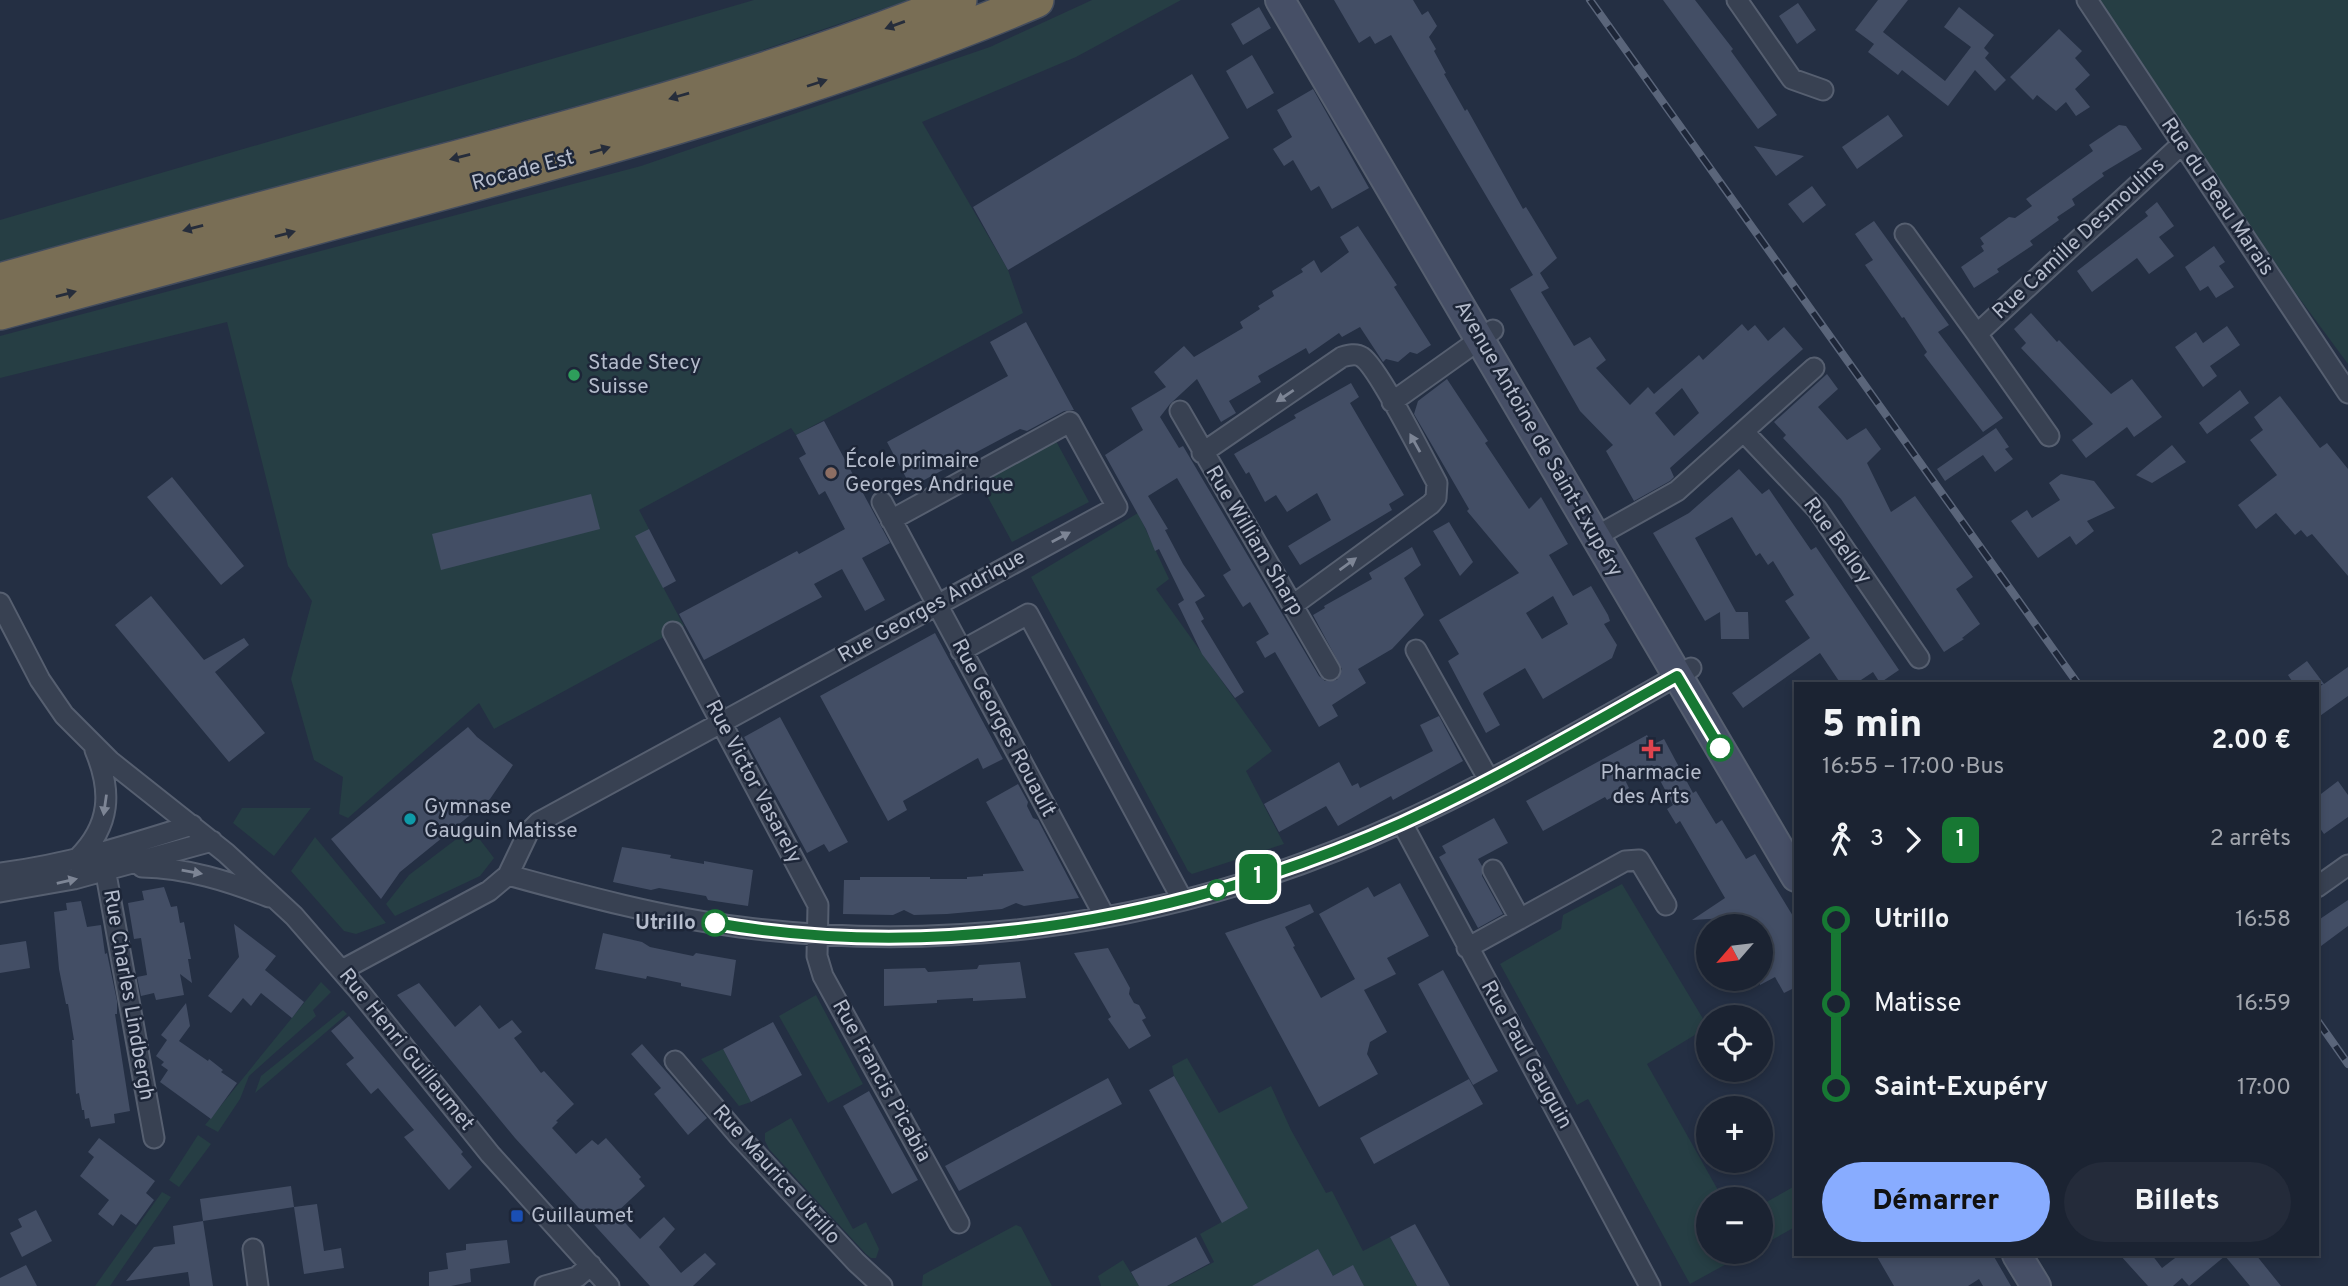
<!DOCTYPE html>
<html lang="fr">
<meta charset="utf-8">
<style>
:root{--surface:#1b2332;--page:#242b3a;--text:#f1f3f6;--muted:#a0a4ac;--line:#39404d;--accent:#88acff}
body{margin:0;font-family:Overpass,sans-serif;background:var(--page);color:var(--text);height:100vh;display:flex;flex-direction:column;font-size:26px;white-space:nowrap}
*{box-sizing:border-box;margin:0}
p{font-size:23px;color:var(--muted)}
.icon{flex:none;width:38px;height:38px;fill:none;stroke:currentColor;stroke-width:2;stroke-linecap:round;stroke-linejoin:round}
.map{position:relative;flex:1;overflow:hidden}
.drawer{position:absolute;left:1794px;top:682px;width:525px;height:574px;display:flex;flex-direction:column;background:var(--surface);border-radius:0px;box-shadow:0 4px 10px #0003,0 0 0 2px var(--line)}
.drawer>*{flex:none}
.badge{padding:0 14px;border-radius:10px;font-size:24px;line-height:46px}
.needle{width:46px;rotate:242deg}
.controls{position:absolute;left:1696px;top:914px;display:grid;gap:14px}
.controls a{display:grid;place-items:center;width:77px;height:77px;border-radius:50%;background:var(--surface);box-shadow:0 4px 10px #0003,0 0 0 2px var(--line);font-size:35px}
.map>.badge{position:absolute;translate:-50% -50%;box-shadow:0 0 0 4px #fff}
.legs{display:flex;align-items:center;gap:10px;height:77px;padding:0 28px;font-size:23px}
.legs p{margin-inline-start:auto}
.overview{display:flex;align-items:center;justify-content:space-between;height:119px;padding:0 28px}
h1{font-size:38px;font-weight:800;line-height:52px}
.cta{display:flex;gap:14px;margin-top:auto;padding:14px 28px}
.cta a{flex:1;height:80px;border-radius:42px;background:var(--accent);color:#111;font-size:28px;font-weight:800;line-height:80px;text-align:center}
.cta a+a{background:var(--page);color:var(--text)}
ul{padding:0 28px;list-style:none}
li{display:flex;align-items:center;gap:24px;height:84px;font-size:26px}
li i{display:grid;place-items:center;width:10px;height:100%;margin:0 9px;background:currentColor}
li i::after{content:'';width:18px;height:18px;margin:-9px;border:5px solid;border-radius:50%;background:var(--surface)}
li p{margin-inline-start:auto}
li:first-child i{background:linear-gradient(#0000 50%,currentColor 0)}
li:last-child i{background:linear-gradient(currentColor 50%,#0000 0)}
.map>svg:first-child{display:block}
.green{fill:#263e44}
.building{fill:#434e65;fill-rule:evenodd}
.lines{fill:none;stroke-linecap:round;stroke-linejoin:round}
.minor-casing{stroke:#565f70;stroke-width:23}
.secondary-casing{stroke:#565f70;stroke-width:32}
.motorway-casing{stroke:#434c5d;stroke-width:38}
.minor{stroke:#384152;stroke-width:19}
.secondary{stroke:#464f66;stroke-width:28}
.motorway{stroke:#796e55;stroke-width:35}
.rail-casing{stroke:#5a657a;stroke-width:8}
.rail{stroke:#1d2638;stroke-width:5;stroke-dasharray:16;stroke-linecap:butt}
.oneway{fill:#262d3b}
.oneway2{fill:#7d8595}
.line-1-casing{stroke:#fff;stroke-width:16}
.line-1{stroke:#177833;stroke-width:10}
.leisure-dot{fill:#2e9e5b;stroke:#1d2638;stroke-width:2.5}
.education-dot{fill:#8d6e63;stroke:#1d2638;stroke-width:2.5}
.stop-1-dot{fill:#fff;stroke:#177833;stroke-width:3.5}
.health-dot{fill:#e0444e;stroke:#1d2638;stroke-width:2.5}
.culture-dot{fill:#0f9aa8;stroke:#1d2638;stroke-width:2.5}
.transit-dot{fill:#1a4fb4;stroke:#1d2638;stroke-width:2.5}
.labels{text-anchor:middle;dominant-baseline:central;stroke-width:5;stroke-linejoin:round;paint-order:stroke}
.street-label{font-size:21px;fill:#b5bccc;stroke:#1d2638}
.poi-label{font-size:21px;fill:#b5bccc;stroke:#1d2638;text-anchor:start}
.stop-label{font-size:21px;font-weight:bold;fill:#b5bccc;stroke:#1d2638;text-anchor:end}
</style>
<div class="map">
<svg width="2348" height="1286" viewBox="0 0 2348 1286">
<rect width="100%" height="100%" fill="#242f43"/>
<path class="green" d="M754 0H909L690 75 0 263V220Z
M1092 0H1181L1076 57 922 122 1008 270 1023 313 796 435 791 428 639 510 649 529 636 537 684 626 494 729 479 703 348 818 339 814 343 777 314 760 291 679 312 601 288 566 227 322 0 378V336L641 166 990 47Z
M2098 0H2348V364L2297 295Z
M1056 441 1089 502 1012 542 979 481Z
M1138 513 1169 579 1156 589 1272 751 1246 771 1284 844 1192 874 1188 871 1031 577Z
M242 808H311L274 856 233 823Z
M471 828 494 858 480 876 395 916 386 904 409 875Z
M315 837 386 923 356 934 344 931 291 871Z
M1622 884 1708 1027 1647 1064 1723 1199H1708V1251H1750L1690 1284 1588 1099 1577 1105 1500 964 1561 929 1563 915Z
M321 982 331 992 313 1010 316 1016 249 1076 240 1099 218 1132 205 1125Z
M816 995 863 1084 828 1103 779 1016Z
M343 1010 347 1014 255 1093 261 1076Z
M723 1049 751 1102 739 1106 701 1059Z
M1187 1058 1219 1113 1271 1086 1291 1130 1326 1193 1332 1191 1363 1251 1390 1237 1417 1286H1364L1353 1266 1333 1276 1318 1250 1256 1284V1286H1168L1214 1262 1200 1234 1247 1208 1174 1076 1172 1066Z
M791 1118 853 1229 866 1222 879 1249 876 1258H871L866 1254 769 1149 765 1141V1133Z
M198 1135 211 1144 179 1187 169 1180Z
M1795 1186V1227L1761 1246V1205Z
M162 1192 171 1197 110 1286H95Z
M1016 1225 1021 1227 1052 1286H922L923 1275 930 1271Z
M1123 1260 1139 1286H1101L1098 1276Z"/>
<path class="building" d="M1334 0H1413L1422 15 1428 11 1437 26 1429 37 1436 49 1434 51 1446 73 1444 74 1465 111 1467 109 1523 209 1526 207 1557 258 1540 273 1549 288 1541 292 1574 346 1590 337 1606 360 1596 368 1630 405 1648 387 1654 394 1699 355 1703 360 1742 324 1748 331 1755 325 1768 341 1784 327 1803 349 1670 468 1674 477 1670 481 1634 501 1606 451 1613 445 1580 411 1510 289 1533 275 1408 64 1391 35 1375 44 1370 36 1359 43ZM1682 388 1699 413 1674 436 1655 413Z
M1663 0H1695L1733 49 1731 51 1777 115 1758 129Z
M1878 0H1908L1883 32 1945 81 1971 47 1944 27 1959 7 1994 35 1984 48 1989 53 1985 58 2006 80 1995 91 1975 70 1948 106 1902 70 1898 75 1868 52 1874 44 1855 30Z
M1798 3 1816 30 1797 44 1779 16Z
M1259 7 1271 28 1243 45 1231 24Z
M2059 29 2082 51 2075 58 2090 75 2075 89 2090 107 2076 116 2066 102 2056 111 2037 95 2033 100 2010 77Z
M1252 55 1274 93 1247 109 1226 71Z
M1192 74 1229 138 1008 270 973 207Z
M1313 89 1369 188 1332 209 1319 186 1311 191 1293 160 1284 166 1273 149 1292 137 1277 110Z
M1888 115 1903 136 1857 169 1842 147Z
M2119 125 2126 126 2142 149 2102 173 2104 176 2072 199 2075 205 2057 217 2059 220 2030 241 2033 245 1997 269 1999 272 1974 288 1961 267 1984 251 1981 246 1984 244 1980 238 2009 217 2015 218 2032 206 2026 199 2093 151 2089 145Z
M1754 146 1804 156 1776 176Z
M1812 186 1826 205 1803 223 1788 204Z
M2157 202 2174 226 2159 237 2174 256 2149 274 2137 258 2092 292 2077 271 2148 216 2145 212Z
M1874 221 1949 325 1938 332 2003 418 1983 432 1924 355 1927 352 1904 317 1902 318 1865 265 1873 260 1855 234Z
M1358 226 1397 285 1394 287 1431 345 1417 354 1410 352 1398 362 1386 359 1383 362 1360 327 1342 337 1339 333 1309 354 1306 348 1258 376 1261 382 1229 401 1236 413 1221 422 1197 379 1170 404 1160 417 1179 448 1183 446 1319 676 1325 681 1337 680 1342 669 1313 615 1325 608 1324 606 1372 579 1369 573 1412 547 1421 565 1404 578 1424 615 1392 649 1358 669 1366 683 1332 705 1338 716 1319 727 1275 652 1265 658 1256 642 1269 634 1250 602 1243 607 1223 575 1231 570 1177 478 1148 496 1168 529 1165 530 1183 564 1205 596 1195 602 1204 619 1201 621 1244 692 1235 698 1202 654 1178 604 1184 600 1159 549 1155 551 1146 529 1105 455 1143 430 1131 408 1166 387 1154 372 1184 346 1194 357 1243 328 1240 322 1260 309 1258 306 1274 296 1272 291 1303 272 1301 269 1314 260 1321 273 1349 252 1340 237Z
M2214 246 2225 262 2219 266 2234 287 2216 298 2208 286 2200 291 2185 267Z
M2031 313 2057 342 2059 340 2111 394 2132 379 2162 417 2134 437 2127 427 2086 458 2072 440 2093 424 2021 348 2026 343 2014 329Z
M1026 322 1074 410 1064 411 1027 431 1020 429 911 487 887 442 1008 376 990 342Z
M2227 326 2240 345 2210 366 2217 376 2203 387 2175 347 2196 332 2203 343Z
M1827 374 1838 389 1818 407 1847 440 1866 428 1881 449 1867 463 1891 512 1915 496 1973 577 1956 589 1980 624 1962 638 1964 639 1944 652 1841 499 1783 438 1786 435 1774 422Z
M1447 379 1488 441 1485 443 1529 509 1541 497 1568 544 1549 555 1573 596 1591 586 1608 615 1610 621 1604 624 1617 645 1612 658 1543 699 1525 668 1484 692 1483 694 1500 725 1486 733 1448 661 1459 654 1439 620 1519 573 1467 511 1469 509 1414 414 1418 401ZM1553 596 1568 624 1542 639 1526 613Z
M1351 383 1359 397 1350 403 1404 495 1389 504 1392 510 1300 565 1288 546 1331 520 1317 493 1287 512 1276 495 1265 502 1249 472 1246 474 1234 454 1296 418 1294 415Z
M2240 390 2249 403 2207 434 2199 423Z
M2280 396 2320 448 2327 443 2348 469V576L2312 534 2307 537 2301 530 2295 535 2276 513 2256 529 2238 505 2277 475 2250 440 2263 430 2254 417Z
M824 421 890 543 862 558 885 600 865 611 842 569 814 584 822 597 704 660 679 614 797 551 799 554 845 529 825 491 819 495 799 458 806 454 796 435Z
M1996 428 2009 447 2005 449 2013 459 1995 472 1983 455 1945 481 1937 469Z
M2172 445 2186 462 2152 483 2136 475Z
M1739 469 1762 494 1769 489 1811 550 1816 547 1899 670 1880 683 1873 672 1855 684H1841L1820 653 1743 708 1732 693 1810 638 1785 601 1794 595 1773 561 1768 565 1760 553 1756 556 1732 517 1695 538 1736 612H1748L1749 639H1721L1720 612 1705 621 1653 533 1689 513Z
M2061 474 2094 481 2115 508 2087 521 2094 531 2076 545 2070 536 2038 558 2011 521 2027 510 2032 518 2060 500 2049 483Z
M172 477 244 566 221 585 147 497Z
M591 494 600 529 441 570 432 534Z
M1449 522 1473 562 1460 576 1433 531Z
M649 529 676 581 663 588 635 536Z
M151 596 204 660 244 638 249 645 215 672 265 733 229 762 115 625Z
M935 633 1003 759 983 769 978 758 903 801 907 810 888 821 820 696Z
M2307 661 2324 684 2348 667V696L2317 718V689L2323 684H2294L2288 675Z
M1439 716 1463 761 1393 800 1391 796 1338 826 1326 806 1279 832 1264 804 1339 762 1352 786 1358 783 1360 788 1433 751 1420 725Z
M780 717 848 842 829 852 824 844 807 853 744 737Z
M468 727 477 737 513 765 490 799 400 872 381 899 331 839Z
M1647 735 1652 745 1664 739 1693 793 1696 791 1716 824 1722 820 1746 859 1755 854 1796 921V987L1784 993 1775 977 1760 985V926H1728L1743 917 1692 920 1725 898 1680 821 1676 824 1667 809 1673 805 1652 765 1625 780 1629 788 1607 800 1605 797 1543 831 1526 801Z
M2338 781 2348 795V817L2324 834 2317 824V797Z
M1018 784 1028 802 1027 806 1033 818 1038 820 1079 898 1024 906 1016 903 1002 909 947 914 914 915 904 910 893 915 843 914 844 880H860V877H930V879H967V877L983 876V874L1024 871 986 802Z
M1494 818 1508 843 1478 859 1482 866V876L1503 914 1478 928 1439 857 1446 853 1442 846Z
M622 847 671 855 670 858 704 864V861L753 870 748 906 708 900 706 896 659 888 651 890 613 882Z
M1400 883 1429 936 1387 958 1396 974 1364 990 1387 1032 1370 1042 1367 1054 1378 1074 1319 1107 1225 933 1310 904 1314 912 1285 927 1295 946 1293 947 1321 998 1355 979 1319 914 1368 887 1374 897Z
M164 887 171 907 177 906 180 923 184 922 191 959H188L192 983 180 974 184 995 156 1000 154 993 141 996 137 977 147 975 141 938 134 939 128 903 144 900 142 891Z
M2348 900V926L2317 949V921Z
M81 901 87 927 101 925 105 954 107 953 117 1001V1014H115L130 1111 114 1114 115 1123 91 1127 89 1118 85 1119 84 1110H82L79 1093 76 1094 72 1040H74L68 1004H66L59 969 54 912 67 910 66 903Z
M234 924 276 956 265 970 304 1002 292 1018 261 993 251 1006 243 998 231 1013 208 996 239 957Z
M603 933 642 942 650 947 693 956 696 953 736 960 731 996 681 986V983L647 976 646 979 595 969Z
M26 941 30 968 0 973V945Z
M1108 948 1130 988 1129 994 1134 1003 1139 1005 1146 1018 1142 1020 1151 1036 1129 1049 1108 1019 1111 1017 1074 953Z
M1020 962 1026 998 973 1001V998L937 1000V1003L884 1006V969L925 968 928 972 977 969 979 965Z
M1443 970 1498 1071 1473 1085 1418 984Z
M419 983 455 1027 480 1005 499 1029 512 1020 522 1032 514 1038 541 1073 544 1071 574 1104 556 1121 558 1122 552 1128 576 1154 592 1140 598 1145 606 1138 641 1177 639 1179 645 1186 616 1213 640 1239 664 1217 675 1229 659 1247 681 1273 705 1253 716 1264 693 1286H650L515 1138 397 995Z
M186 1003 190 1026 179 1041 208 1061 209 1059 223 1070 221 1072 237 1083 211 1119 160 1082 168 1070 161 1065 164 1062 156 1056 167 1040 161 1035Z
M349 1016 463 1152 461 1154 472 1167 449 1190 404 1137 414 1130 378 1088 371 1094 346 1064 354 1058 331 1031Z
M773 1022 802 1075 751 1102 723 1049Z
M642 1044 707 1118 688 1135 654 1094 661 1088 631 1054Z
M1174 1076 1248 1208 1222 1223 1149 1090Z
M1108 1078 1122 1104 959 1191 945 1166Z
M1469 1079 1483 1104 1374 1164 1360 1138Z
M869 1091 918 1180 892 1194 843 1106Z
M99 1138 155 1181 146 1193 154 1200 136 1225 121 1214 113 1226 98 1214 109 1200 80 1176 94 1157 88 1152Z
M291 1186 294 1207 203 1221 200 1199Z
M317 1204 324 1251 341 1248 344 1268 304 1274 294 1207Z
M36 1210 52 1241 22 1257 10 1233 22 1227 18 1219Z
M203 1221 213 1286H190L188 1272 126 1281 154 1247 175 1244 173 1226Z
M1415 1224 1450 1286H1417L1390 1237Z
M1196 1237 1210 1263 1167 1286H1139L1131 1272Z
M507 1240 510 1263 470 1269 471 1282 451 1286H429V1272L448 1269 446 1253 466 1250V1244Z
M1318 1249 1333 1276 1331 1277 1353 1265 1364 1286H1252Z
M1876 1255H1993L2011 1286H1983L1979 1279 1968 1286H1894Z
M2120 1255H2152L2162 1268 2179 1255H2256L2281 1286H2250L2225 1256 2189 1286 2182 1278 2173 1286H2148Z
M26 1265 37 1286H0V1278Z"/>
<g class="lines">
<defs>
<path id="minor" d="M1737 0 1792 79 1823 90
M2087 0 2348 393
M1905 234 1977 334
M1392 402 1493 330
M1180 411 1330 670
M1744 432 1817 509 1919 658
M2049 436 1977 334 2182 144
M1202 453 1342 357C1349 355 1356 353 1362 357 1378 367 1425 461 1437 483L1436 498 1431 504 1293 605
M882 502 1105 917
M1595 537 1677 491 1814 368
M0 603 40 680 64 715 110 761 226 853 294 916 360 992 490 1154 609 1286
M673 632 818 905 817 956 823 976 959 1223
M1416 650 1489 780
M961 651 1028 614 1182 899
M1402 823 1650 1286
M102 852 154 1138
M78 858C111 825 112 791 95 750
M142 867C187 868 228 881 269 897
M1493 870 1520 919
M0 873C66 865 129 845 192 825
M508 875 528 833 539 822 1117 507 1070 422 891 520
M2317 887 2348 865
M0 892 74 879 212 841
M1467 948 1625 861 1639 860 1666 905
M342 970 489 891 508 875C584 896 662 917 740 927 941 953 1147 926 1335 851 1459 802 1575 734 1691 668
M675 1061 739 1136 856 1262 882 1286
M253 1249 258 1286
M545 1286 577 1277 591 1265"/>
<path id="secondary" d="M1280 0 1796 877
M2017 1255 2036 1286"/>
<path id="motorway" d="M0 281C146 240 293 201 439 163 615 116 791 68 959 0
M0 312C133 275 266 239 399 204 615 146 830 87 1036 0"/>
</defs>
<use href="#minor" class="minor-casing"/>
<use href="#secondary" class="secondary-casing"/>
<use href="#motorway" class="motorway-casing"/>
<use href="#minor" class="minor"/>
<use href="#secondary" class="secondary"/>
<use href="#motorway" class="motorway"/>
<defs>
<path id="rail" d="M1590 0 2078 684
M2317 1020 2348 1064"/>
</defs>
<use href="#rail" class="rail-casing"/>
<use href="#rail" class="rail"/>
</g>
<defs><path id="oneway-solid" d="M-6-.8H1V-3.2L6.5 0L1 3.2V.8H-6Z" transform="scale(1.75)"/></defs>
<g class="oneway">
<use href="#oneway-solid" transform="translate(895 25) rotate(160)"/>
<use href="#oneway-solid" transform="translate(817 83) rotate(-18)"/>
<use href="#oneway-solid" transform="translate(679 96) rotate(164)"/>
<use href="#oneway-solid" transform="translate(600 150) rotate(-16)"/>
<use href="#oneway-solid" transform="translate(460 157) rotate(166)"/>
<use href="#oneway-solid" transform="translate(193 228) rotate(165)"/>
<use href="#oneway-solid" transform="translate(285 234) rotate(-15)"/>
<use href="#oneway-solid" transform="translate(66 294) rotate(-15)"/>
</g>
<g class="oneway2">
<use href="#oneway-solid" transform="translate(1285 396) rotate(146)"/>
<use href="#oneway-solid" transform="translate(1415 443) rotate(-119)"/>
<use href="#oneway-solid" transform="translate(1061 537) rotate(-28)"/>
<use href="#oneway-solid" transform="translate(1348 564) rotate(-36)"/>
<use href="#oneway-solid" transform="translate(105 805) rotate(98)"/>
<use href="#oneway-solid" transform="translate(192 872) rotate(10)"/>
<use href="#oneway-solid" transform="translate(67 881) rotate(-13)"/>
</g>
<g class="lines">
<defs>
<path id="line-1" d="M715 923C947 963 1189 918 1402 823 1496 780 1586 727 1677 676L1720 748"/>
</defs>
<use href="#line-1" class="line-1-casing"/>
<use href="#line-1" class="line-1"/>
</g>
<circle class="leisure-dot" cx="574" cy="375" r="7"/>
<circle class="education-dot" cx="831" cy="473" r="7"/>
<g class="stop-1-dot">
<circle cx="1720" cy="748" r="12"/>
<circle cx="1217" cy="890" r="9"/>
<circle cx="715" cy="923" r="12"/>
</g>
<path class="health-dot" d="M1647.5 738.5h7v7h7v7h-7v7h-7v-7h-7v-7h7z"/>
<circle class="culture-dot" cx="410" cy="819" r="7"/>
<rect class="transit-dot" x="510" y="1209" width="14" height="14" rx="3.5"/>
<g class="labels">
<g class="street-label">
<text transform="translate(523 171) rotate(-15)">Rocade Est</text>
<text transform="translate(2217 197) rotate(56)">Rue du Beau Marais</text>
<text transform="translate(2079 239) rotate(-43)">Rue Camille Desmoulins</text>
<text transform="translate(1538 439) rotate(60)">Avenue Antoine de Saint-Exupéry</text>
<text transform="translate(1254 541) rotate(59)">Rue William Sharp</text>
<text transform="translate(1837 541) rotate(54)">Rue Belloy</text>
<text transform="translate(932 607) rotate(-29)">Rue Georges Andrique</text>
<text transform="translate(1003 728) rotate(62)">Rue Georges Rouault</text>
<text transform="translate(753 782) rotate(62)">Rue Victor Vasarely</text>
<text transform="translate(128 995) rotate(80)">Rue Charles Lindbergh</text>
<text transform="translate(406 1050) rotate(51)">Rue Henri Guillaumet</text>
<text transform="translate(1526 1055) rotate(61)">Rue Paul Gauguin</text>
<text transform="translate(881 1081) rotate(61)">Rue Francis Picabia</text>
<text transform="translate(776 1175) rotate(48)">Rue Maurice Utrillo</text>
</g>
<g class="poi-label">
<text x="588" y="363">Stade Stecy<tspan x="588" dy="24">Suisse</tspan></text>
<text x="845" y="461">École primaire<tspan x="845" dy="24">Georges Andrique</tspan></text>
<text x="1651" y="773" text-anchor="middle">Pharmacie<tspan x="1651" dy="24">des Arts</tspan></text>
<text x="424" y="807">Gymnase<tspan x="424" dy="24">Gauguin Matisse</tspan></text>
<text x="531" y="1216">Guillaumet</text>
</g>
<g class="stop-label">
<text x="696" y="923">Utrillo</text>
</g>
</g>
</svg>
<div class="controls">
<a><svg class="needle" viewBox="-14 -14 28 28"><path d="M0-13l5 13h-10z" fill="#e53935"/><path d="M0 13l5-13h-10z" fill="#a0a4ac"/></svg></a>
<a><svg class="icon" aria-label="locate" viewBox="0 0 24 24"><circle cx="12" cy="12" r="6"/><path d="M12 2v4M12 18v4M2 12h4M18 12h4"/></svg></a>
<a>+</a>
<a>−</a>
</div>
<b class="badge" style="left:1258px;top:877px;background:#177833;color:#fff">1</b>
<section class="drawer">
<div class="overview"><div><h1>5 min</h1><p>16:55 – 17:00 · Bus</p></div><b>2.00 €</b></div>
<div class="legs"><svg class="icon" aria-label="walk" viewBox="0 0 24 24"><circle cx="13" cy="4" r="2"/><path d="M13 8l-2 6 4 7M11 14l-3 7M7 12l3-4h3l4 4"/></svg>3<svg class="icon" aria-label="forward" viewBox="0 0 24 24"><path d="M9 5l7 7-7 7"/></svg><b class="badge" style="background:#177833;color:#fff">1</b><p>2 arrêts</p></div>
<ul>
<li><i style="color:#177833"></i><b>Utrillo</b><p>16:58</p></li>
<li><i style="color:#177833"></i><span>Matisse</span><p>16:59</p></li>
<li><i style="color:#177833"></i><b>Saint-Exupéry</b><p>17:00</p></li>
</ul>
<div class="cta"><a>Démarrer</a><a>Billets</a></div>
</section>
</div>
